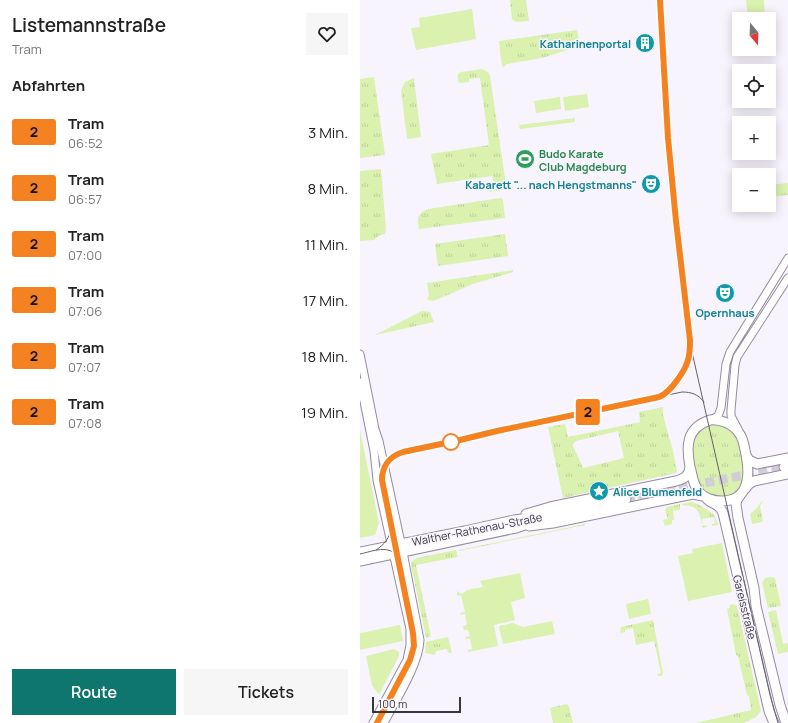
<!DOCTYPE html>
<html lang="de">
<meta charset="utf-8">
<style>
:root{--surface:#fff;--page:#f6f6f6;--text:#222;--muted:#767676;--accent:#0f766e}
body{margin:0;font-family:Manrope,sans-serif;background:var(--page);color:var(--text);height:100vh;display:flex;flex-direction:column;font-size:15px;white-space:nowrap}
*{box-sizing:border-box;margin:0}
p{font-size:13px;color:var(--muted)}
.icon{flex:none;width:22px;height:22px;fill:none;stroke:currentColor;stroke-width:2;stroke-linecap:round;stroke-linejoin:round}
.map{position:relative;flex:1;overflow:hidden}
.panel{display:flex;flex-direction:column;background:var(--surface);width:360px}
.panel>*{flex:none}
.badge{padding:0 8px;border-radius:3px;font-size:14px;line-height:26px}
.needle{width:26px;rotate:161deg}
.controls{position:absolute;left:372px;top:12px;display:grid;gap:8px}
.controls a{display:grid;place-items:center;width:44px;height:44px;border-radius:0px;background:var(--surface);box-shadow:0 2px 10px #0003;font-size:20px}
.scale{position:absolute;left:12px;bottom:10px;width:89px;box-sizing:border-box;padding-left:4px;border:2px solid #39353e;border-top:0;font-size:11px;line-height:14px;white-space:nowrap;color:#39353e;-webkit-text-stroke:3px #f8f4fe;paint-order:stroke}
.map>.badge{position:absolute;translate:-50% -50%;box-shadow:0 0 0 2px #fff}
h2{padding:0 12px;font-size:15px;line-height:36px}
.round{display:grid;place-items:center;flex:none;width:42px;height:42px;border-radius:0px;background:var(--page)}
.head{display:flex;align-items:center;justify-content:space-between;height:68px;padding:0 12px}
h1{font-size:19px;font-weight:600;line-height:30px}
.button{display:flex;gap:8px;margin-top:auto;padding:8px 12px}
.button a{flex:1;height:46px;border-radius:0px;background:var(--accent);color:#fff;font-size:16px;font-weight:600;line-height:46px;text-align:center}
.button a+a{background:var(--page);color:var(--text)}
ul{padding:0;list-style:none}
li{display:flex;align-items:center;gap:12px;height:56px;padding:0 12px}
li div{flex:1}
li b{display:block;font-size:15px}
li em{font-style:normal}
li .badge{min-width:44px;font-weight:700;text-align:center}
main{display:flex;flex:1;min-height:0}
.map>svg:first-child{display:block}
.grass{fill:url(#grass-tufts);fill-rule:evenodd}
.park{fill:#daf1b0}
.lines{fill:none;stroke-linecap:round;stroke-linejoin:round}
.major-tunnel{stroke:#d2ced8;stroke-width:9;stroke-dasharray:9 4.5;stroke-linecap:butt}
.minor-casing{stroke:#958ba2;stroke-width:9}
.major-casing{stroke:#958ba2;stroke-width:11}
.minor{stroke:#fff;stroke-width:7}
.major{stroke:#fff;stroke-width:9}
.tram{stroke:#65616a;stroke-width:1}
.line-casing{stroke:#fff;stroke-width:9}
.line{stroke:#f58220;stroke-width:6}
.stop-dot{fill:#fff;stroke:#f58220;stroke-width:2}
.labels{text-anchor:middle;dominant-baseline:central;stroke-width:3;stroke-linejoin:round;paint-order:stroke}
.culture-label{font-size:11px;font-weight:bold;fill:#0d838f;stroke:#f8f4fe;text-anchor:end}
.leisure-label{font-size:11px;font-weight:bold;fill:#27864d;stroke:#f8f4fe;text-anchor:start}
.street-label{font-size:11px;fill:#39353e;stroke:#f8f4fe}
</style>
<main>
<section class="panel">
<div class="head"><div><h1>Listemannstraße</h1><p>Tram</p></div><a class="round"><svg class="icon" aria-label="heart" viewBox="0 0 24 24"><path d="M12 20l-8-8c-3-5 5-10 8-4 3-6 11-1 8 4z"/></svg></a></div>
<h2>Abfahrten</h2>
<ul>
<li><span class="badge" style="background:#f58220;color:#111">2</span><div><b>Tram</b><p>06:52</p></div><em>3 Min.</em></li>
<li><span class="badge" style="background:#f58220;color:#111">2</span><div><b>Tram</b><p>06:57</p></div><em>8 Min.</em></li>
<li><span class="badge" style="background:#f58220;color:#111">2</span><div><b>Tram</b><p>07:00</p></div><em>11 Min.</em></li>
<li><span class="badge" style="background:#f58220;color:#111">2</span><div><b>Tram</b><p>07:06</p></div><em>17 Min.</em></li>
<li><span class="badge" style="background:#f58220;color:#111">2</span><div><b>Tram</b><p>07:07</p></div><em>18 Min.</em></li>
<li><span class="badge" style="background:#f58220;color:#111">2</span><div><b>Tram</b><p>07:08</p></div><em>19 Min.</em></li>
</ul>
<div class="button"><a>Route</a><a>Tickets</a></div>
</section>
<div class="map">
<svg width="428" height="723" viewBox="0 0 428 723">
<defs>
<pattern id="grass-tufts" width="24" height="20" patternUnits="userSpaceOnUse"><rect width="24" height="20" fill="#daf1b0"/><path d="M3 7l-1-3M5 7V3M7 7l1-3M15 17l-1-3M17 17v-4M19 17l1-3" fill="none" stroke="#bccf98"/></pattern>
</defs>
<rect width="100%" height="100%" fill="#f8f4fe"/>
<path class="grass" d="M150 0H166L169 21 155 22V20H152Z
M217 30 220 46 182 58 146 64 145 66 142 67 139 41Z
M122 69 128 72 130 76 146 185 142 190 129 192 128 187 134 186 132 176 77 184 71 154 129 145 120 78 109 79V82L99 83C98 79 96 74 101 72Z
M14 77 25 155 0 158V79Z
M54 78 61 137 47 139 41 90 45 82Z
M21 169 26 229 25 234 20 235 14 240 0 241V171Z
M428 183V195L409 197V185Z
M140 198H142L143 200 145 218 59 229C57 218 57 214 68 209Z
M145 234 148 256 78 266 75 244Z
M153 270V272L150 273 113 284 76 300 72 301 67 299 69 295 67 283Z
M62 311 70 312 74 322 15 335Z
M303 407V415L313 451 317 471 316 473 203 498 188 427 205 424 208 437 280 422 279 412ZM258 431 264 458 223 468 213 446V444L216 441Z
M355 424H359L373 431 379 441 385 474 380 489 371 497 366 498 349 496 341 489 338 481 331 454V448L335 436 341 429 350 425Z
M316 486 317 492 278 501 277 494Z
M402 501H403L400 506 403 522 392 524 390 514 396 509Z
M331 502C335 502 352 512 354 515 356 518 357 522 358 525L352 526V524L355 523 354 517 342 519 343 526 347 525V527L343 528C341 520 340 507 329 506 327 505 325 506 322 505V504Z
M320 504V510L313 511 314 520H312V524L305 526 303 520 308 519 305 510 307 507Z
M225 524V525L99 551V550Z
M96 550 98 557 56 565 71 637 66 638 51 565V562L56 558Z
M411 577 415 578 421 606 408 608 402 583 405 578Z
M373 604 377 606 401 711 396 717 384 723H336L391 710 389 696 387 695 378 656 376 655 367 609 370 608 369 605Z
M416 610 423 644 428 643V652L418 654 408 612Z
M293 620 303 673 301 676H298L297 674 301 673 294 641 276 645 273 628 265 630V632L260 633 261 627Z
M88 637 92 653H88L87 649 76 651 75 655 65 653 66 642Z
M206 704 208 705 209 707 213 723H193L190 708Z"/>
<path class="park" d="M386 0H404L405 19H388Z
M112 9 116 39 56 50 51 28 60 27 59 18Z
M227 94 229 107 205 111 203 97Z
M200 97 201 109 176 113 174 101Z
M215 118V122L160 129 159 125Z
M0 430 19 523 15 535 0 538Z
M362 543 372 592 328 601 318 556 333 553 332 549Z
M160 573 165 598 151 602 155 620 134 625 138 646 108 652V650L112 649 110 639H106L105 637 110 636 108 630H104L103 626 107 625 105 614 101 615 100 613 105 612 101 595 97 596V591L102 594 107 590 123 587 120 581Z
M288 599 291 614 269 619 266 604Z
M192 621 195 634 143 644 139 627 141 625H144L153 623 163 627Z
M40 625 43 641 0 650V632L1 633Z
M34 649 39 652V656L19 695 12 685 6 656Z"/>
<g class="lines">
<path class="major-tunnel" d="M266 499 424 467"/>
<defs>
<path id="minor" d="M0 354 15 429 19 441 43 552 60 640C59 665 36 700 24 723
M0 382 14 451 17 480 50 629V645L47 660 13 723
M351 420 358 416 361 408 366 364 370 352 428 258
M378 429 371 416V410L375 365 377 357 428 278"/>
<path id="major" d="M350 420C361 419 373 424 379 433 383 438 384 444 385 450 389 467 392 495 370 500 357 503 340 499 335 485 332 479 332 473 330 467 326 446 326 428 350 420Z
M386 455 389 460 397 464 428 458
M424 467 428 466
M385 489 389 484 394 481 428 474
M381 494 377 500 376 504 378 518 394 588 396 606 420 705 426 723
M347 499C353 505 359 503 363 513L409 711 414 723
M166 514 190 507 316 481C324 479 329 476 330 467
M169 526 193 523 333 494 343 496
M0 552 105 531 154 520 193 515 266 499
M0 561 156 528 177 521"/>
</defs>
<use href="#minor" class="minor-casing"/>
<use href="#major" class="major-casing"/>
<use href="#minor" class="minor"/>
<use href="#major" class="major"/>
<path class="tram" d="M300 0 308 138 316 221 332 352 410 695 418 723
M307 396C316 389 331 367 333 356
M16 550C25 544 30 538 31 527
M0 554C14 551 28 544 39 557
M17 723 50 660 54 646 53 633 22 480C22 466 30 456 43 452L100 440 137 431 322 392C331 392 338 394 344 402"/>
</g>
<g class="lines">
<defs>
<path id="line" d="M17 723 50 660 54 646 53 633 22 480C22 466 30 456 43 452L100 440 137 431 299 397C310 393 325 371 328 360 330 353 330 347 330 340L316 221 308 138 300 0"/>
</defs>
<use href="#line" class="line-casing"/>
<use href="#line" class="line"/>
</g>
<defs>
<symbol id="building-disc" viewBox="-11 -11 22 22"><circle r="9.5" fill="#0f9aa8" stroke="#f8f4fe"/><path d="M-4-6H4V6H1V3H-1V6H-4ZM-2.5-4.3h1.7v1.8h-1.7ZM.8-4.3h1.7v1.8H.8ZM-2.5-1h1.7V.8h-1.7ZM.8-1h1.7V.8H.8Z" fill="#fff"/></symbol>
<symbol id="stadium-disc" viewBox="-11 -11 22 22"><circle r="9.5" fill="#2e9e5b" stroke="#f8f4fe"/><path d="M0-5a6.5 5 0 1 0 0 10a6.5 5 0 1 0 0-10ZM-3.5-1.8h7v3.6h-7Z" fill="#fff"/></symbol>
<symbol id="theatre-disc" viewBox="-11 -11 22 22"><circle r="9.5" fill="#0f9aa8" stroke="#f8f4fe"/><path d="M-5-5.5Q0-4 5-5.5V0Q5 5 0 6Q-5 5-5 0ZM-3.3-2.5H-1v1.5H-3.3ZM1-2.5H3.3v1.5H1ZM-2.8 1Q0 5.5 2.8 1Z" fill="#fff"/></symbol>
<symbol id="sight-disc" viewBox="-11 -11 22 22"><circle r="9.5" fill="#0f9aa8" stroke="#f8f4fe"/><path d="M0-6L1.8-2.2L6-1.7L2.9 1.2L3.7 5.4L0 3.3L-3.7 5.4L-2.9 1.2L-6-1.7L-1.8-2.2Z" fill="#fff"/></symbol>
</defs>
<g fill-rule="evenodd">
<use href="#building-disc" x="274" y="32" width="22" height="22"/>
<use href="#stadium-disc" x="154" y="148" width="22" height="22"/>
<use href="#theatre-disc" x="280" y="173" width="22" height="22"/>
<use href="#theatre-disc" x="354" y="282" width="22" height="22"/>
<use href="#sight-disc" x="228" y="480" width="22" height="22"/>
</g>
<circle class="stop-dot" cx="91" cy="442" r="8"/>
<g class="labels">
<g class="culture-label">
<text x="271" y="43">Katharinenportal</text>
<text x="277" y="184">Kabarett "... nach Hengstmanns"</text>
<text x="365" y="312" text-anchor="middle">Opernhaus</text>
<text x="253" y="491" text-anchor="start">Alice Blumenfeld</text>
</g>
<g class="leisure-label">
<text x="179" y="153">Budo Karate<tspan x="179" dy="13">Club Magdeburg</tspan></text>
</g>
<g class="street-label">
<text transform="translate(117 529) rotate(-11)">Walther-Rathenau-Straße</text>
<text transform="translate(385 607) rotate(76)">Gareisstraße</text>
</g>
</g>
</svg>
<div class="controls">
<a><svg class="needle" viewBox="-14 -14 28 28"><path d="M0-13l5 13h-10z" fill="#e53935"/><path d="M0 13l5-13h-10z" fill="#767676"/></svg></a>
<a><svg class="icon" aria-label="locate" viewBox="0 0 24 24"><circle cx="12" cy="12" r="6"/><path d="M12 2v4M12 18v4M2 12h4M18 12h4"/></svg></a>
<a>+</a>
<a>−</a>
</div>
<div class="scale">100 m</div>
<b class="badge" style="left:228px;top:412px;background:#f58220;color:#111">2</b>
</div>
</main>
